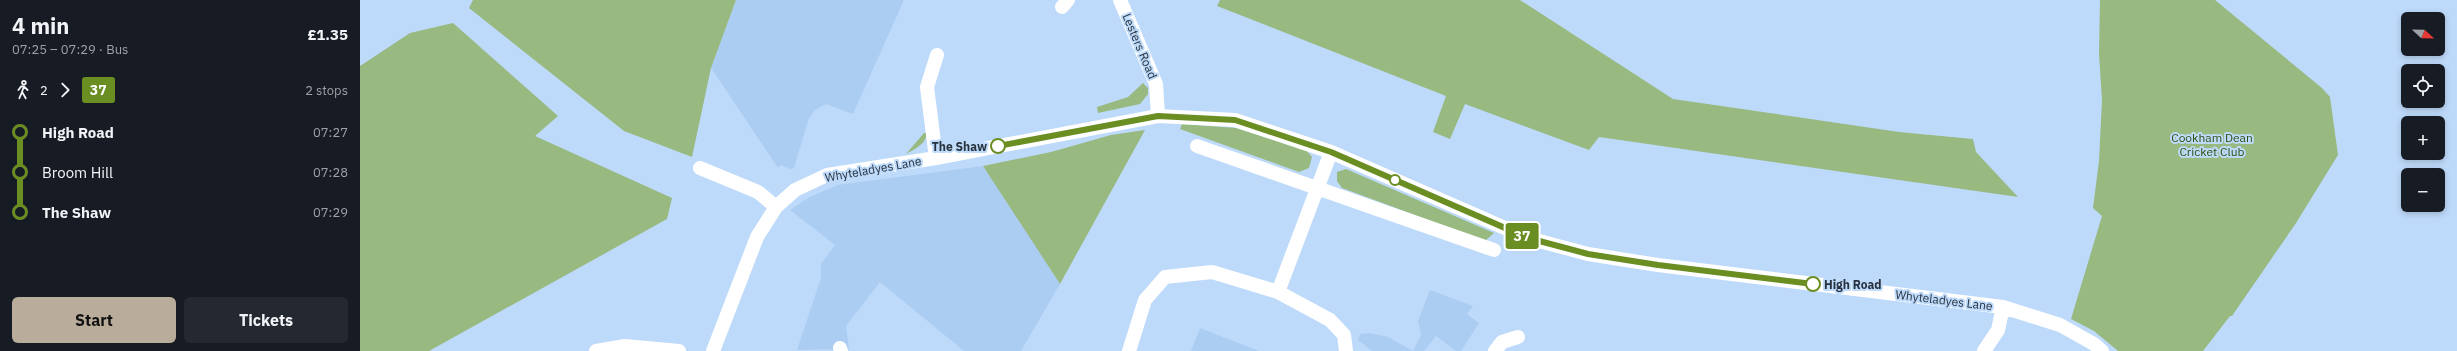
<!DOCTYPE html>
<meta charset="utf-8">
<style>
:root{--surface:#171b24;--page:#242831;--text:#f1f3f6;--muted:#9ea1a6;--accent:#baac9b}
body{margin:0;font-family:"IBM Plex Sans",sans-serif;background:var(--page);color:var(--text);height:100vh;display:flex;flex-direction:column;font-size:15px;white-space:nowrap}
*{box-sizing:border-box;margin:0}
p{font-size:13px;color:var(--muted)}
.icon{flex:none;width:22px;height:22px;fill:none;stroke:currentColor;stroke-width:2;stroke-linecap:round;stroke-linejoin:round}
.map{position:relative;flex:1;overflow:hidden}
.panel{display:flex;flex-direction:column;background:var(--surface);width:360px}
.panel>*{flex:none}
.badge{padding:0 8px;border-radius:3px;font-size:14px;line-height:26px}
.needle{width:26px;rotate:112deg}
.tools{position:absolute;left:2041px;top:12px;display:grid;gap:8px}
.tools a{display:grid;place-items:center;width:44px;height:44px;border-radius:6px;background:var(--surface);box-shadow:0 2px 6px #0003;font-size:20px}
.map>.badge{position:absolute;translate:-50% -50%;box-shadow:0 0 0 2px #fff}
.legs{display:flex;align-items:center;gap:6px;height:44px;padding:0 12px;font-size:13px}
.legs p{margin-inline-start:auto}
.overview{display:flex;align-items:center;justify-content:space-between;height:68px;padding:0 12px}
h1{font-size:22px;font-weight:700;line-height:30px}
.button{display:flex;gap:8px;margin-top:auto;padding:8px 12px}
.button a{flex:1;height:46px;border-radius:6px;background:var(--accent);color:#111;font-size:16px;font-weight:700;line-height:46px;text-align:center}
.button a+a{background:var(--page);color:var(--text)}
ul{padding:0 12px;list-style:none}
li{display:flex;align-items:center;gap:14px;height:40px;font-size:15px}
li i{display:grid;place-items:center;width:6px;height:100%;margin:0 5px;background:currentColor}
li i::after{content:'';width:10px;height:10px;margin:-5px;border:3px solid;border-radius:50%;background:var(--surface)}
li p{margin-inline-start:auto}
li:first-child i{background:linear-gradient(#0000 50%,currentColor 0)}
li:last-child i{background:linear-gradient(currentColor 50%,#0000 0)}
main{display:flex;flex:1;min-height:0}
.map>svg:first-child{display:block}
.built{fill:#accdf2}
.green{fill:#98b980}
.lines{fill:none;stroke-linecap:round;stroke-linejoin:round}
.minor{stroke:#fff;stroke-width:14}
.line-1-casing{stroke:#fff;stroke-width:9}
.line-1{stroke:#6b8e23;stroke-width:6}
.stop-1-dot{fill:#fff;stroke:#6b8e23;stroke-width:2}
.labels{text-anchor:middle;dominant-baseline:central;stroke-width:4;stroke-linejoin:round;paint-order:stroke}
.street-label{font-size:12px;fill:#27323e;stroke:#bedafa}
.park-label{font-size:12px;fill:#2e4e0d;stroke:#bedafa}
.stop-label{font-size:12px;font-weight:bold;fill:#27323e;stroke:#bedafa;text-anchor:end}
</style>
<main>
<section class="panel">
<div class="overview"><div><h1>4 min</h1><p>07:25 – 07:29 · Bus</p></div><b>£1.35</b></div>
<div class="legs"><svg class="icon" aria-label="walk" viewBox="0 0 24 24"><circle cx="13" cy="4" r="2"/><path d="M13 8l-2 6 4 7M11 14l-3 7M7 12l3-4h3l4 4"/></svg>2<svg class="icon" aria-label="forward" viewBox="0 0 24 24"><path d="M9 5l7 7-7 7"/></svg><b class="badge" style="background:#6b8e23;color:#fff">37</b><p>2 stops</p></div>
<ul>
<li><i style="color:#6b8e23"></i><b>High Road</b><p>07:27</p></li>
<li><i style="color:#6b8e23"></i><span>Broom Hill</span><p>07:28</p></li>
<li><i style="color:#6b8e23"></i><b>The Shaw</b><p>07:29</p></li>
</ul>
<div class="button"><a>Start</a><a>Tickets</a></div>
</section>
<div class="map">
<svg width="2097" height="351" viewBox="0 0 2097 351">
<rect width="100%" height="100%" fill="#bedafa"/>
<path class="built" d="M376 0H544L493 114 466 104 455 110 449 118 434 168 431 169 420 165 418 168 351 68Z
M623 166 700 284 661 351H604L520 282 486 326 489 349 437 350 461 278V264L475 245 430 210 448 198 477 185Z
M1070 290 1113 306 1107 314 1119 323 1101 351H1096L1076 336 1064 351H1012L998 340 1000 334 1009 333 1028 337 1053 351 1061 335 1058 321Z
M840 328 899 351H831Z"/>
<path class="green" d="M113 0H376L351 68 332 157 264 131 109 8Z
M860 0H1160L1313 99 1539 132 1613 139 1616 152 1658 197 1239 137 1229 150 1105 104 1090 139 1073 132 1086 96 857 6Z
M1740 0H1855L1962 88 1970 97 1978 155 1936 223 1872 316H1870L1843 351H1758L1734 331 1711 319 1742 216 1733 208 1739 161 1742 100 1739 54Z
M93 23 198 116 175 136 312 198 307 219 69 351H0V66L50 33Z
M783 83 788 88V94L780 104 738 113 737 107 768 97Z
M822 124 876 128 946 150 952 157 949 168 939 172 820 129Z
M785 130 700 284 623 166 691 152 751 135Z
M564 133H567C566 144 555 149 546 154Z
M986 169 1134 233 1125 241 982 188 977 181V172Z"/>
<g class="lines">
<path class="minor" d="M760 0 796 84 798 116
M702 7 708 0
M837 146 1134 250
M576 158 567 87 577 55
M340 168 398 192 416 207
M918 292 971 152
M480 348 481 351
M236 351 265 346 319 351
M353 351 397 237 416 207 435 190 467 175 576 158 798 116 875 120 971 152 1168 238 1228 254 1298 265 1643 307 1700 325 1734 344 1742 351
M769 351 785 300 805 277 852 272 918 292 970 320 984 335 986 351
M1135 351 1142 342 1158 337
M1624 351 1638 330 1643 307"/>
</g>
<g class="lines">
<defs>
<path id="line-1" d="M638 146 798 116 875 120 971 152 1168 238 1228 254 1298 265 1453 284"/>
</defs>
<use href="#line-1" class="line-1-casing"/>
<use href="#line-1" class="line-1"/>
</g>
<g class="stop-1-dot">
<circle cx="638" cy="146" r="7"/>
<circle cx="1035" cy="180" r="5"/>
<circle cx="1453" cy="284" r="7"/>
</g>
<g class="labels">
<g class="street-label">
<text transform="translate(780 46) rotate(67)">Lesters Road</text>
<text transform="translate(513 169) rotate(-10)">Whyteladyes Lane</text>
<text transform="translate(1584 300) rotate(7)">Whyteladyes Lane</text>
</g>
<g class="park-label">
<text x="1852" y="137">Cookham Dean<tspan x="1852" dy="14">Cricket Club</tspan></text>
</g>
<g class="stop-label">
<text x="627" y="146">The Shaw</text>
<text x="1464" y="284" text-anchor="start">High Road</text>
</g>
</g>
</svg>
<div class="tools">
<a><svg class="needle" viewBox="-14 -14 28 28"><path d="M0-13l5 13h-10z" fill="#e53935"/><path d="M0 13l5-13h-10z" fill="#9ea1a6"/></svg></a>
<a><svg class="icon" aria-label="locate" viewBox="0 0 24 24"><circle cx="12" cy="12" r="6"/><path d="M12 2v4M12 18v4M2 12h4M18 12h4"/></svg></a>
<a>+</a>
<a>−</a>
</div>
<b class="badge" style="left:1162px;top:236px;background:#6b8e23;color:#fff">37</b>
</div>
</main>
